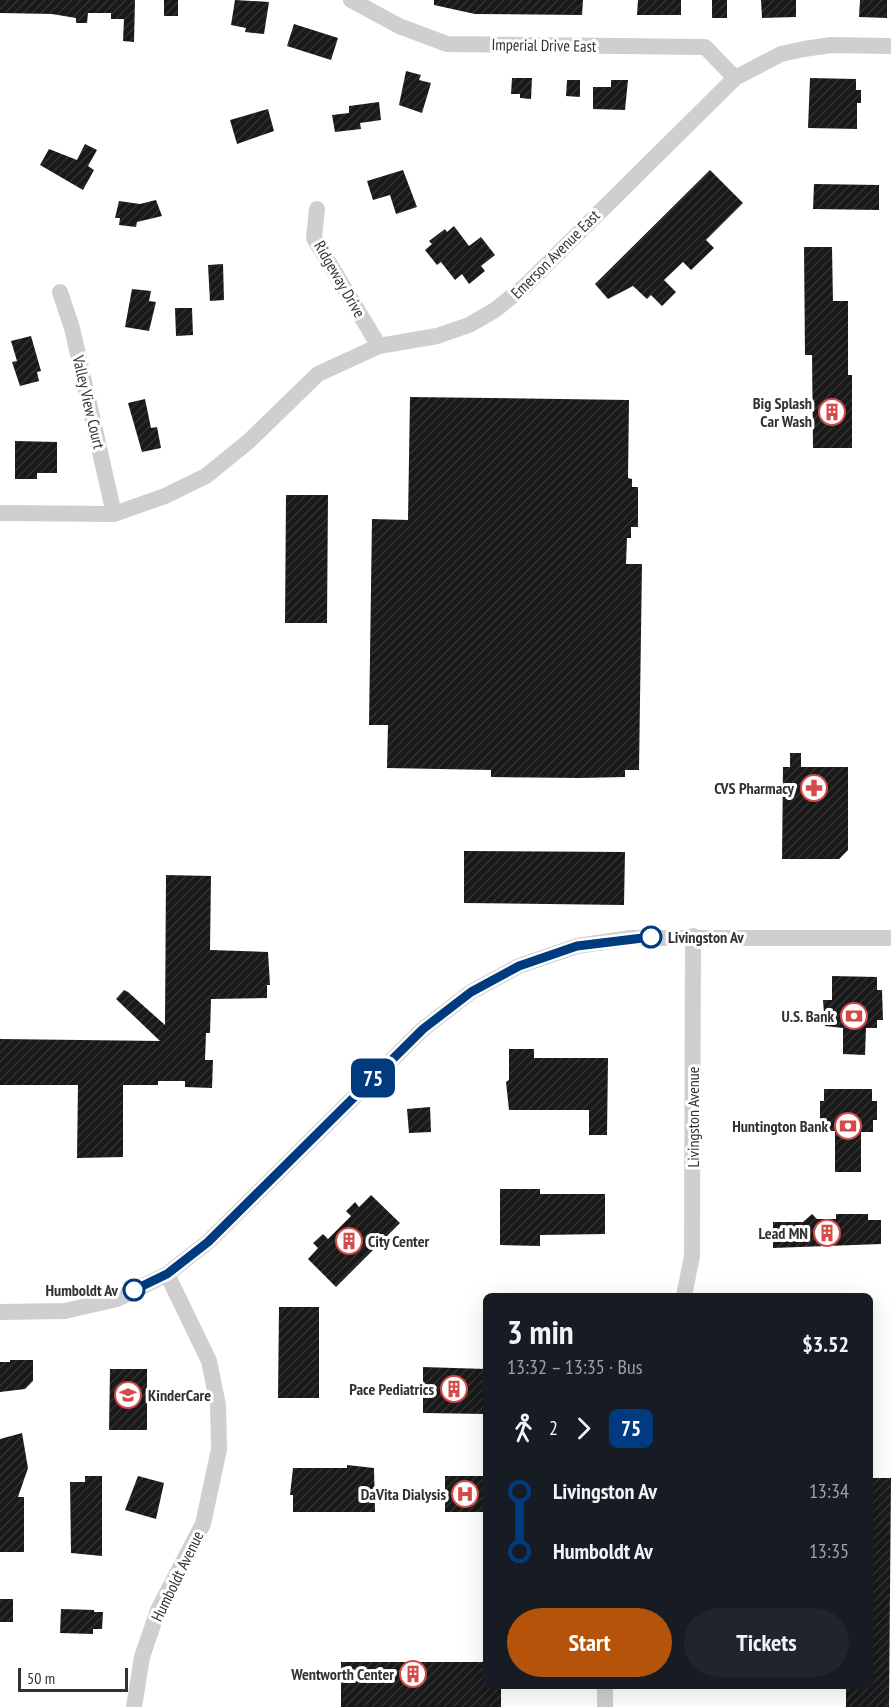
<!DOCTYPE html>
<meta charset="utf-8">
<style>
:root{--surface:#171b24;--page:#20242c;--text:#f1f3f6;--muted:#9ea1a6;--accent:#b45309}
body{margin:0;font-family:"PT Sans Narrow",sans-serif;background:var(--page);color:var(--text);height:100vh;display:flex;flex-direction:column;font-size:22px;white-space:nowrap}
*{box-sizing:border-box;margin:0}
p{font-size:20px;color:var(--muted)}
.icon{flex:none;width:33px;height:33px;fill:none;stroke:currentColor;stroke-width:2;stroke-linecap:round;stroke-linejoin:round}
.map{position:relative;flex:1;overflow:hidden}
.details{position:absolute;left:483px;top:1293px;width:390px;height:396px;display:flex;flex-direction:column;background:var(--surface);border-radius:9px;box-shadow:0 6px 24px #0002}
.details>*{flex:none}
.badge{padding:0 12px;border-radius:9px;font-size:21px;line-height:39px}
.scale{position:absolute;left:18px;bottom:15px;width:110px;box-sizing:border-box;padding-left:6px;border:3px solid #323232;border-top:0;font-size:16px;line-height:21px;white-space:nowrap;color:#323232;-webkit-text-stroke:4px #fff;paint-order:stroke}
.map>.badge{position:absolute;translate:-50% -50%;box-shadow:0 0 0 3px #fff}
.legs{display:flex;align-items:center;gap:9px;height:66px;padding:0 24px;font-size:20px}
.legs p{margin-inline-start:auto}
.summary{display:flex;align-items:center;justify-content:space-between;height:102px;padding:0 24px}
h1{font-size:33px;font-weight:600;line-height:45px}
.cta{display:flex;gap:12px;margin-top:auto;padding:12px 24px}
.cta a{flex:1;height:69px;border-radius:36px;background:var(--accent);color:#fff;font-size:24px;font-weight:600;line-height:69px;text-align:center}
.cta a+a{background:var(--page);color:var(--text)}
ul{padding:0 24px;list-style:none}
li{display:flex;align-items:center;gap:21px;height:60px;font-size:22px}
li i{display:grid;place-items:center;width:9px;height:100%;margin:0 8px;background:currentColor}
li i::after{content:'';width:15px;height:15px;margin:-8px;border:4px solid;border-radius:50%;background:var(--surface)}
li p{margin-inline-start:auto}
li:first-child i{background:linear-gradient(#0000 50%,currentColor 0)}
li:last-child i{background:linear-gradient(currentColor 50%,#0000 0)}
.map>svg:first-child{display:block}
.building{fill:url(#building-hatch)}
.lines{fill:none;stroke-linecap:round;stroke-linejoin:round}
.minor{stroke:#cfcfcf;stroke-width:16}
.line-1-casing{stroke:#fff;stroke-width:14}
.line-1{stroke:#003b80;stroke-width:9}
.stop-1-dot{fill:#fff;stroke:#003b80;stroke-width:3}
.labels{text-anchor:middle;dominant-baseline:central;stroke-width:6;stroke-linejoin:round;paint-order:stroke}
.street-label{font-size:16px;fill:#323232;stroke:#fff}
.poi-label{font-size:16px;font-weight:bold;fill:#323232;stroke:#fff;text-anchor:end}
.stop-label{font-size:16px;font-weight:bold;fill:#323232;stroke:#fff;text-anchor:start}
</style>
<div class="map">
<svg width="891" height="1707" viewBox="0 0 891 1707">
<defs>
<pattern id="building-hatch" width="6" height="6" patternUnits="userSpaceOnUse" patternTransform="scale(1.5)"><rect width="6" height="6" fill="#191919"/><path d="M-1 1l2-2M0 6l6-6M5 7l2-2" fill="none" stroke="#323232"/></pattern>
</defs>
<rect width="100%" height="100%" fill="#fff"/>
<path class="building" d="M0 0H135L134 42 123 41 124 19H111V13H88L87 23H76V18L52 14 0 13Z
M164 0H178V16H164Z
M235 0 269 2 264 34 245 32 246 28 231 25Z
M434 0H583L582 15 475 14 434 5Z
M638 0H681V15H637Z
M712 0H727V18H712Z
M761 0H796V17L762 18Z
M860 0H887V18L859 17Z
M294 24 338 38 331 60 287 46Z
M406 71 421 75 419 80 431 83 422 113 399 105Z
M512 78H532L531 99 520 98V94H511Z
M810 78 856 79V90H861V103H857V129L808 128Z
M567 80H580V97L566 96Z
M611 80H628L625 110 593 109V87H611Z
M379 102 381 120 360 123 361 129 335 132 332 115 349 113V106Z
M268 109 274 131 237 144 230 120Z
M85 144 97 150 88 166 94 170 83 190 40 165 49 149 77 160Z
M403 170 417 207 396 214 390 195 373 200 367 181Z
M710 170 743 203 706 240 714 248 691 270 683 262 664 280 676 292 662 306 651 295 647 299 633 286 608 299 595 284Z
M814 184 879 185V210L813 209Z
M156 200 162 216 137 222 136 227 119 225 120 218H115L119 201 140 204Z
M454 226 469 246 481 237 495 255 481 266 485 271 469 284 462 274 455 280 441 262 437 265 425 250 432 244 429 241 445 229 447 232Z
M804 247H832L833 301H848V375H852V448H813L812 355H805Z
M223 264 224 300 210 301 208 265Z
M132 289 151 291 149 301 156 302 149 331 125 327Z
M175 308H192L193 335 176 336Z
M31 336 41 371 37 372 39 381 20 386 12 362 17 361 11 341Z
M410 397 629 400 628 478 632 479V487H638V527H631V538H627L626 564H642L639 770H625V777L579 778 491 777V770L387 768 388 725H369L372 519 408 520Z
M145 399 151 428 157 427 161 448 142 452 128 403Z
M15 441 57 442V473H37V479H15Z
M286 495H328L327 623H285Z
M790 753H801V767H848V850L839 859H782L783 767H790Z
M464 851 625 852 624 905 464 903Z
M166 875 211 876 210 950 268 952 270 985H267V998L211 999 210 1033H206L205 1060H213L212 1088 185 1087V1081H158V1085H123V1157L77 1158 78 1085H0V1039L160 1041 116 999 124 990 128 992 165 1025Z
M832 976 877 977V990H882L883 1020H877V1028H866L865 1055 843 1054V1028L825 1026 823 1000H832Z
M509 1049H534V1058H608L607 1135H589V1110H509L506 1082 509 1080Z
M824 1089H872V1101H877V1120H873V1132H861V1172H835V1131H824V1119H820V1101H824Z
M430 1107 431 1132 409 1133 407 1109Z
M500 1189H540V1194H605V1234L540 1235V1246L500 1245Z
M371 1195 400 1223 336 1287 308 1259 318 1248 313 1243 323 1234 328 1239 351 1216 346 1211 355 1202 359 1207Z
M812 1214 817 1219H836V1214H868V1220H881V1244L773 1248V1222H803Z
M279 1307H319V1398H278Z
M10 1360H33V1381L25 1389 0 1392V1362H10Z
M423 1367 486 1369V1414L423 1413Z
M110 1369H147V1430H109Z
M22 1433 28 1468 18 1497H24V1552H0V1439Z
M347 1465 374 1468 375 1512H293V1495H290L293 1468H347Z
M85 1476H102V1556L71 1553 70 1482H85Z
M138 1476 164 1483 156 1519 125 1510Z
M445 1476H486V1512H445Z
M870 1478H891L889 1707H846V1686H870Z
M0 1599H13V1622H0Z
M61 1609 94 1610V1612H103L102 1629H93V1634L60 1633Z
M341 1662H486V1686H501V1707H341Z"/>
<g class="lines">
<path class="minor" d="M351 0 399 26 447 44 705 47 735 78
M317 209 314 238 379 346
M60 292 72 328 114 514
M0 513 114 514 165 496 206 476 249 441 318 374 379 346 437 336 469 325 495 310 525 286 735 78 781 54 804 49 831 45 891 46
M684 1296 692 1256 693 936
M0 1312 65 1311 117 1299 167 1274 208 1242 423 1029 471 992 519 966 577 946 631 938H891
M605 1686V1707
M134 1707 142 1657 158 1610 203 1524 219 1449 218 1405 209 1361 167 1274"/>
</g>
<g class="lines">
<defs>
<path id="line-1" d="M134 1290 167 1274 208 1242 423 1029 471 992 519 966 577 946 651 937"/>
</defs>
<use href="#line-1" class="line-1-casing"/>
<use href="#line-1" class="line-1"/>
</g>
<defs>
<symbol id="building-ring" viewBox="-11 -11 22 22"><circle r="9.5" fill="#fff" stroke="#d44b4a" stroke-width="1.5"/><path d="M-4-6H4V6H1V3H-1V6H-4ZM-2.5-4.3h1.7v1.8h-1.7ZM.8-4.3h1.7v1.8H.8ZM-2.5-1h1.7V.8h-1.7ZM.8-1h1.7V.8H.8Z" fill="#d44b4a"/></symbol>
<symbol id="pharmacy-ring" viewBox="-11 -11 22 22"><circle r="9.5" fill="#fff" stroke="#d44b4a" stroke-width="1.5"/><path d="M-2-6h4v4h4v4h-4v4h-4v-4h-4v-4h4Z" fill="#d44b4a"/></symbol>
<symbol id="bank-ring" viewBox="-11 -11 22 22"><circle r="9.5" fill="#fff" stroke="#d44b4a" stroke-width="1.5"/><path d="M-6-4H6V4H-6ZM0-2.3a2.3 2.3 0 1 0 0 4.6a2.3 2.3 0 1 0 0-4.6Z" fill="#d44b4a"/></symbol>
<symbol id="school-ring" viewBox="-11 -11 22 22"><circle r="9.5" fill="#fff" stroke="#d44b4a" stroke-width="1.5"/><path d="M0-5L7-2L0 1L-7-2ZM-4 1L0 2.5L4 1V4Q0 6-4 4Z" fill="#d44b4a"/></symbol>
<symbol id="hospital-ring" viewBox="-11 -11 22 22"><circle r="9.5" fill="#fff" stroke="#d44b4a" stroke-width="1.5"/><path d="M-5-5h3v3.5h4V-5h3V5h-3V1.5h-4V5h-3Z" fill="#d44b4a"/></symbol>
</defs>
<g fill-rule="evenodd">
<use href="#building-ring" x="817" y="397" width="30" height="30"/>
<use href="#pharmacy-ring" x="799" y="773" width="30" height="30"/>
<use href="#bank-ring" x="839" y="1001" width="30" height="30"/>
<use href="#bank-ring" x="833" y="1111" width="30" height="30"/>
<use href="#building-ring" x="812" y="1218" width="30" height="30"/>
<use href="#building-ring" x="334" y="1226" width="30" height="30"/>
<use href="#building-ring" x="439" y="1374" width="30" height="30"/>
<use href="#school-ring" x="113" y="1380" width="30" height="30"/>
<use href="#hospital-ring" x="450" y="1479" width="30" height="30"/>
<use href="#building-ring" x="398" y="1659" width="30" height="30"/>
</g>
<g class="stop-1-dot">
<circle cx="651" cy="937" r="10"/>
<circle cx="134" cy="1290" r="10"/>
</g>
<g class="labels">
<g class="street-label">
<text transform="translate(544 45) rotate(1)">Imperial Drive East</text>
<text transform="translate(555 254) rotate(-45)">Emerson Avenue East</text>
<text transform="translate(340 279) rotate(60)">Ridgeway Drive</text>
<text transform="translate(89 402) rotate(77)">Valley View Court</text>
<text transform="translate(693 1117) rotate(-90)">Livingston Avenue</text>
<text transform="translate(177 1576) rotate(-64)">Humboldt Avenue</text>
</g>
<g class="poi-label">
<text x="812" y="403">Big Splash<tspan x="812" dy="18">Car Wash</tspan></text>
<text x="794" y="788">CVS Pharmacy</text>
<text x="834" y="1016">U.S. Bank</text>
<text x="828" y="1126">Huntington Bank</text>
<text x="808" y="1233">Lead MN</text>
<text x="368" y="1241" text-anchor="start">City Center</text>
<text x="434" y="1389">Pace Pediatrics</text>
<text x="148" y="1395" text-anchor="start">KinderCare</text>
<text x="446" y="1494">DaVita Dialysis</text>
<text x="394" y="1674">Wentworth Center</text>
</g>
<g class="stop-label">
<text x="668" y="937">Livingston Av</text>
<text x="118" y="1290" text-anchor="end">Humboldt Av</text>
</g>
</g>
</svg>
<div class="scale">50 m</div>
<b class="badge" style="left:373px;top:1078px;background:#003b80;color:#fff">75</b>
<section class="details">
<div class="summary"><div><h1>3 min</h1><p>13:32 – 13:35 · Bus</p></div><b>$3.52</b></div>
<div class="legs"><svg class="icon" aria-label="walk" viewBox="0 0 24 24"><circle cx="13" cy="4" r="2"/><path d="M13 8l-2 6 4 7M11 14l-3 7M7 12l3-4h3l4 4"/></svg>2<svg class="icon" aria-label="forward" viewBox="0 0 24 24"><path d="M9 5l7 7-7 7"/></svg><b class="badge" style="background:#003b80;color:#fff">75</b></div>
<ul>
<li><i style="color:#003b80"></i><b>Livingston Av</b><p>13:34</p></li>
<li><i style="color:#003b80"></i><b>Humboldt Av</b><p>13:35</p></li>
</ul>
<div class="cta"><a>Start</a><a>Tickets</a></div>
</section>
</div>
